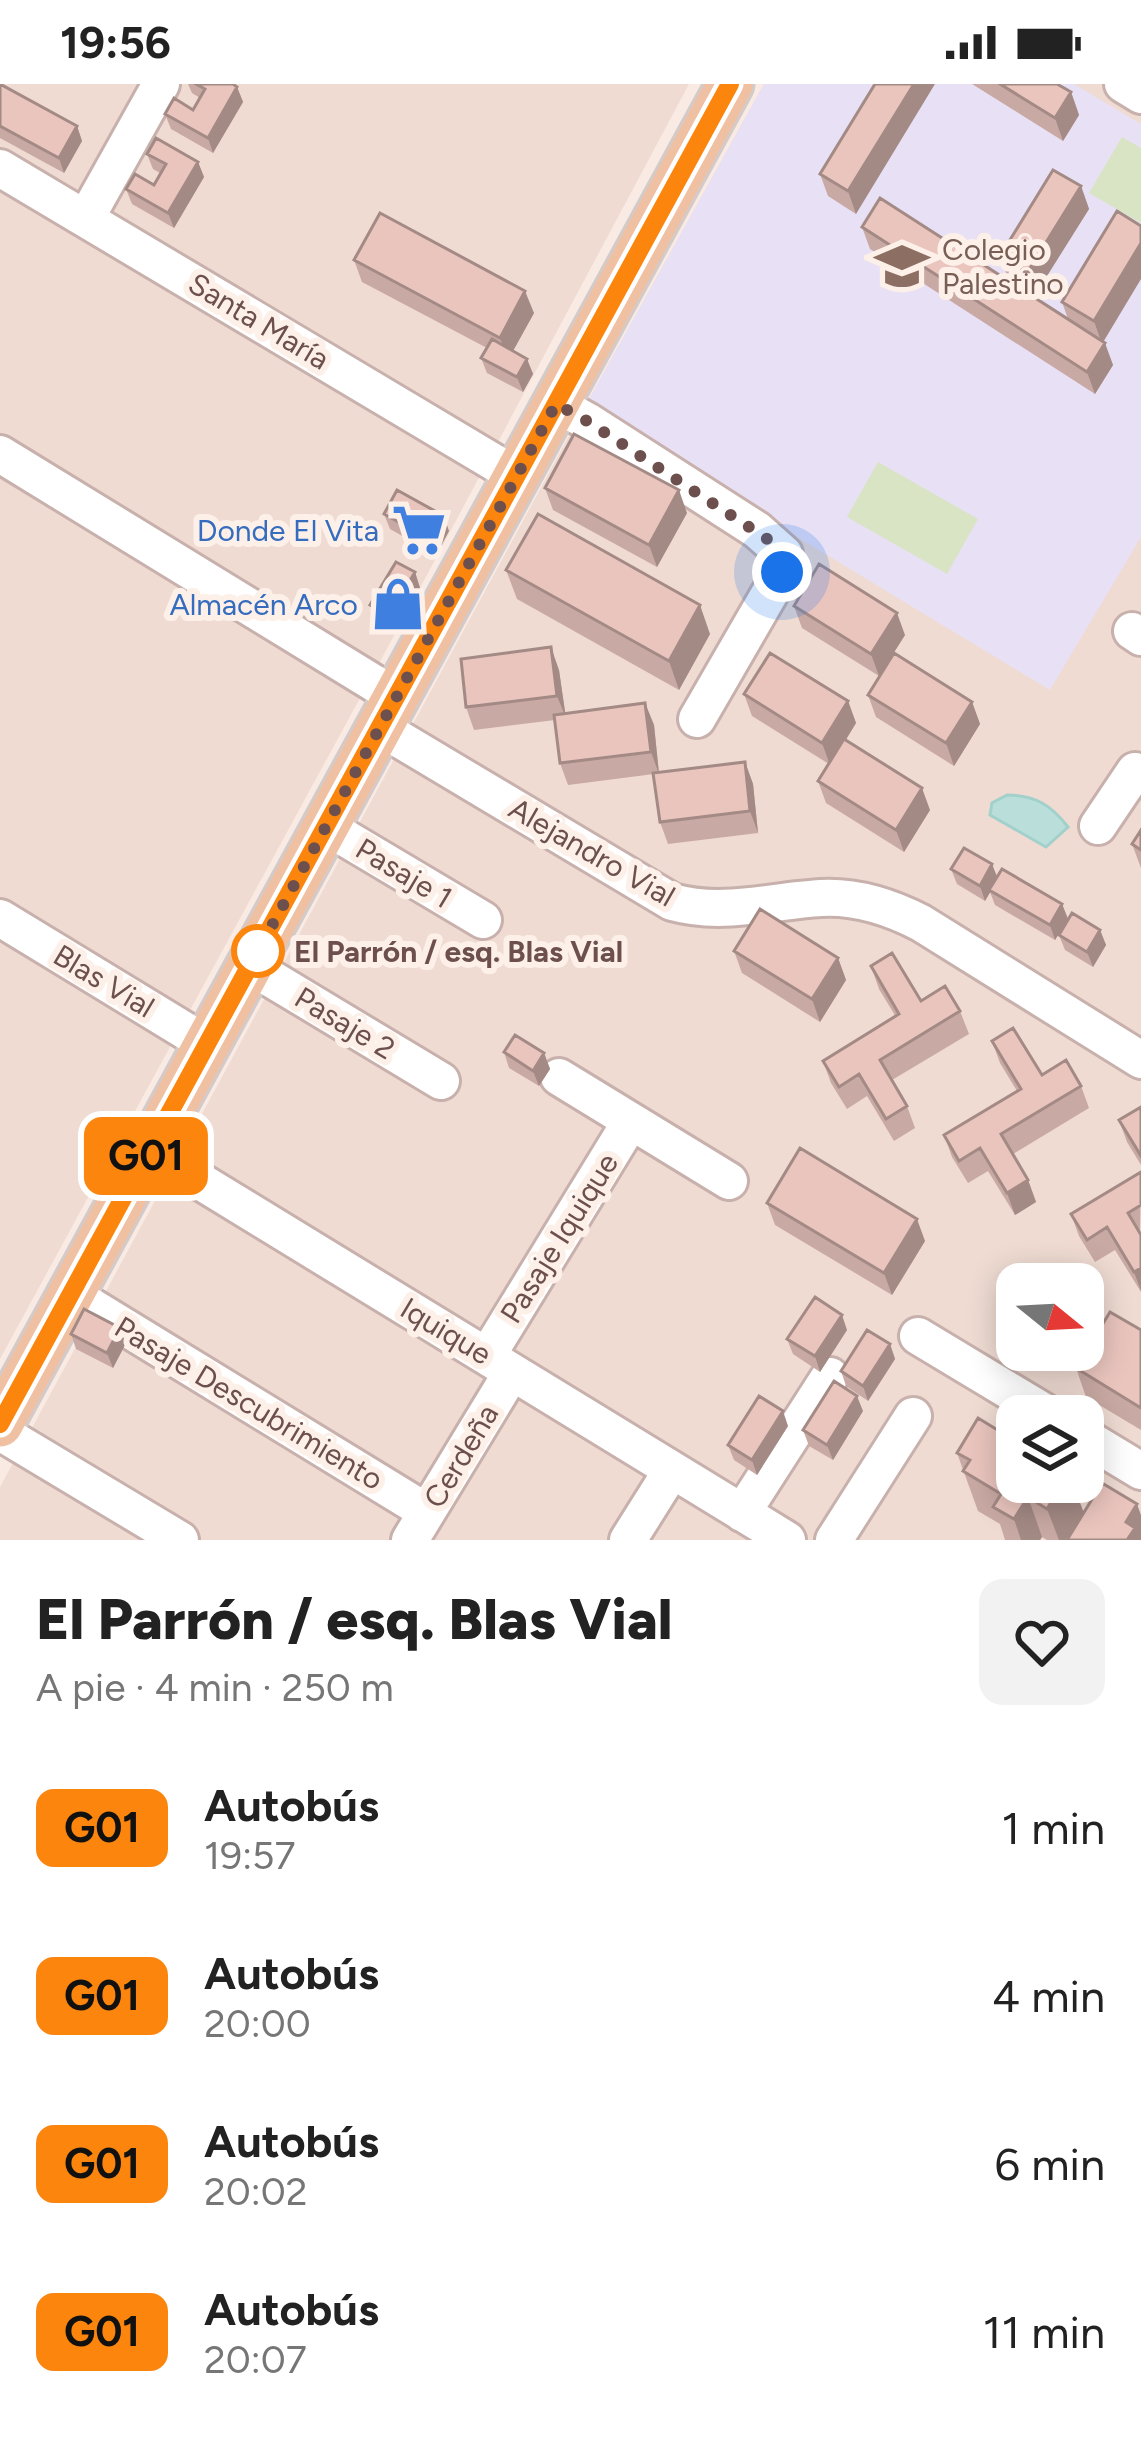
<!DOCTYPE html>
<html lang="es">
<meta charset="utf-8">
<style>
:root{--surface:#fff;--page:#f2f2f2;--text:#222;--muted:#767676}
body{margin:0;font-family:Figtree,sans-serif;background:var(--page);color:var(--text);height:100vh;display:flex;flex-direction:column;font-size:45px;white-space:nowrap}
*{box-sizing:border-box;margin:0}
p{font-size:39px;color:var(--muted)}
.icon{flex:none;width:66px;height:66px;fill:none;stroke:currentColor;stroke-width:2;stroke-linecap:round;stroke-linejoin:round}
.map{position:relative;height:1456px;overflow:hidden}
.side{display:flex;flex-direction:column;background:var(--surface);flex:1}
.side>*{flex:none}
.badge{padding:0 24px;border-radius:18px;font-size:42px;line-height:78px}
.needle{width:78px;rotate:108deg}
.tools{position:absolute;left:996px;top:1179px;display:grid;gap:24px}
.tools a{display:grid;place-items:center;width:108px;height:108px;border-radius:24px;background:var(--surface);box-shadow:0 6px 30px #0003;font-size:60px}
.you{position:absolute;width:60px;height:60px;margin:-30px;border:9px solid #fff;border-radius:50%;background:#1a73e8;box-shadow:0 0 0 18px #1a73e833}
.map>.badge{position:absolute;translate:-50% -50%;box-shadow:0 0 0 6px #fff}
.round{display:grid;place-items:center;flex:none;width:126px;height:126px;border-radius:24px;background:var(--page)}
.overview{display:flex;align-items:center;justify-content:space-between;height:204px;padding:0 36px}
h1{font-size:57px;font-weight:800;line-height:90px}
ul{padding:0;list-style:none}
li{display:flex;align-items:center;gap:36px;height:168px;padding:0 36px}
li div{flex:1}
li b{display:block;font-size:45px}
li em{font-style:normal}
li .badge{min-width:132px;font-weight:700;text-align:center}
.status{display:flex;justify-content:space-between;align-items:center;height:84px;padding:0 60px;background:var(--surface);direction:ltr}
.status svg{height:33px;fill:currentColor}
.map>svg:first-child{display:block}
.residential{fill:#efdbd2;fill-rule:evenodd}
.education{fill:#e8e0f5}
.green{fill:#d9e4c4}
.water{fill:#badfdb;stroke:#a2d0cb;stroke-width:3}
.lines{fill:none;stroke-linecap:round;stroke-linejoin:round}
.minor-casing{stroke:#c8b1ac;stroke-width:42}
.major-casing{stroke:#d3caca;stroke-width:51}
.minor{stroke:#fff;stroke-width:36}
.major{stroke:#f0c0a3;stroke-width:45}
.wall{fill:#c9a9a3}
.shaded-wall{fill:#a48a85}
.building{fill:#eac5be;stroke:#a48a85;stroke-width:3}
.line-casing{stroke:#fff;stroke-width:27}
.line{stroke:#fc850d;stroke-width:18}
.walk{stroke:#6d504d;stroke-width:12;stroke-dasharray:0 21.6}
.stop-dot{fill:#fff;stroke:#fc850d;stroke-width:6}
.labels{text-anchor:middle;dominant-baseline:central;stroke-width:12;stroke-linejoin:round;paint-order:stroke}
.education-label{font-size:30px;fill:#785e54;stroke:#fcf0e9;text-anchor:start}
.street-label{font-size:30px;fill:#6d504d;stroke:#fcf0e9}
.shop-label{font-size:30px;fill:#366cbe;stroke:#fcf0e9;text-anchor:end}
.stop-label{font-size:30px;font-weight:bold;fill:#6d504d;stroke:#fcf0e9;text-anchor:start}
</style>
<div class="status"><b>19:56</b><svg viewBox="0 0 49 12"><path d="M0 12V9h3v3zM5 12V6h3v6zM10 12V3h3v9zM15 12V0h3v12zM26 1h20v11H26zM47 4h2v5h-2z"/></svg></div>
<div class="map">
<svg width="1141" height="1456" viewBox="0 0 1141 1456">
<rect width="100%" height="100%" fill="#f9ebe3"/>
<path class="residential" d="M0 0H689L420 504 0 1275Z
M764 0H1141V1456H0V1403L584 324ZM1017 1200H1083V1266H1017ZM1017 1332H1083V1398H1017Z"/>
<path class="education" d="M764 0H1074L1141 40V453L1050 606 584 324Z"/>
<path class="green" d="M1122 53 1141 64V139L1089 109Z
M878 378 978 435 947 490 847 433Z"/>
<path class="water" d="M1007 711C1035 711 1051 721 1068 743L1046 763 990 731 992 719Z"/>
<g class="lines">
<defs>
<path id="minor" d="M1123 0 1141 11
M0 84 517 392
M86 134 161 0
M556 320 587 337 757 446 784 470 782 488 697 635
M0 370 395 612
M1132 547 1141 553
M379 643 672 818C722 832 770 817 821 814 857 812 890 823 921 839L1141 976
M325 742 483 836
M1098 742 1135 687 1141 692
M0 834 207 960
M250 882 441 997
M559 993 729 1097
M149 1066 787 1456
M71 1210 427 1428
M918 1252 1051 1332
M487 1272 631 1037
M0 1348 180 1456
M1083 1352 1141 1387
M742 1429 830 1292
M410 1456 512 1288
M628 1456 672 1386
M834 1456 913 1332"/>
<path id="major" d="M0 1340 730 0"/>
</defs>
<use href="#minor" class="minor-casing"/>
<use href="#major" class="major-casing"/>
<use href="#minor" class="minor"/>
<use href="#major" class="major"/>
</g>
<path class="wall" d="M0 0 77 42 82 57 64 89 0 54Z
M188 0H233L237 3 243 18 213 69 171 45 165 30 193 26 200 14 192 9Z
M875 0 856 130 828 112 820 90Z
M972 0H1057L1071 8 1079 31 1063 57Z
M147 70 198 78 204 93 174 144 132 120 126 105 154 101 160 89 153 85Z
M1081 102 1089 125 1035 211 1008 194 1000 172Z
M1117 127 1103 257 1113 281 1095 310 870 165 862 143 1068 235 1062 218Z
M354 176 534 229 513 267 527 275 533 290 523 308 487 289 481 274 487 264 362 198Z
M545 404 687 429 657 483 553 426Z
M384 430 449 447 436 471 390 445Z
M506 486 710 550 679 606 517 515Z
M415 488 420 504 394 547 376 536 370 521Z
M794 522 905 551 879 592 802 544Z
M559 586 565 629 645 619 654 641 659 689 745 678 753 700 758 749 668 760 660 738 654 690 568 701 560 679 555 636 474 646 466 623Z
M744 610 848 617 856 639 846 656 930 726 904 768 826 719 818 697 829 680 752 632Z
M868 611 972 618 980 640 954 682 876 633Z
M1141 746V784L1132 760Z
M951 785 997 793 1062 820 1068 835 1055 856 995 821 990 808 985 817 957 800Z
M1100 846 1106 861 1093 883 1065 866 1059 851Z
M734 867 838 874 846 896 820 938 742 889Z
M871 882 921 917 960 927 969 950 892 996 907 1022 915 1044 894 1057 867 1012 847 1025 831 999 823 977 896 933 879 905Z
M992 957 1042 991 1081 1002 1089 1024 1013 1070 1028 1096 1036 1118 1015 1131 988 1087 968 1099 952 1073 944 1051 1017 1007 1000 979Z
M504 968 544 969 550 985 539 1002 509 984Z
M1141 1023V1081L1127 1058 1119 1036Z
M1141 1088 1140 1149 1141 1208 1115 1166 1095 1178 1079 1152 1071 1130Z
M767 1119 925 1157 892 1211 775 1141Z
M847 1246 820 1288 793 1270 787 1255Z
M1141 1246V1346L1086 1313 1076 1284Z
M71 1250 126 1259 113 1284 76 1265Z
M890 1260 895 1275 868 1317 846 1302 841 1287Z
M863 1327 833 1376 809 1362 803 1346Z
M788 1342 757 1391 734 1376 728 1361Z
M957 1369 1084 1429 1141 1456H1047L1042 1453 1040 1456H1005L1000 1440 978 1427Z"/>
<path class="shaded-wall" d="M914 0H935L856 130 848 107Z
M237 3 243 18 213 69 208 54Z
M1071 8 1079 31 1063 57 1055 34Z
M77 42 82 57 64 89 59 74Z
M198 78 204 93 174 144 168 129Z
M1081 102 1089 125 1035 211 1027 189Z
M1141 159V195L1102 260 1094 237Z
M525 207 534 229 508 276 500 254Z
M1105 259 1113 281 1095 310 1087 288Z
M527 275 533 290 523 308 517 293Z
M679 406 687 429 657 483 649 461Z
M444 432 449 447 436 471 431 456Z
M415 488 420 504 394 547 389 532Z
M700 521 710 550 679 606 669 577Z
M897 529 905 551 879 592 871 570Z
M551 563 559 586 566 634 557 612Z
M848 617 856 639 830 681 822 659Z
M972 618 980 640 954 682 946 659Z
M645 619 654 641 659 690 651 668Z
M745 678 753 700 758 749 750 727Z
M922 704 930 726 904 768 896 746Z
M992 780 998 795 985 817 980 802Z
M1062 820 1068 835 1055 856 1050 841Z
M1100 846 1106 861 1093 883 1087 868Z
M838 874 846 896 820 938 812 915Z
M544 969 550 985 539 1002 533 987Z
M1028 1096 1036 1118 1015 1131 1007 1109Z
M917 1135 925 1157 892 1211 884 1189Z
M1141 1184V1207L1134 1188Z
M842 1231 847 1246 820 1288 815 1272Z
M120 1244 126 1259 113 1284 107 1269Z
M890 1260 895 1275 868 1317 863 1302Z
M857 1312 863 1327 833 1376 827 1361Z
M783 1327 788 1342 757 1391 752 1376Z
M1063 1398H1072L1084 1429 1068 1456H1059L1047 1425Z
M1028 1413 1042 1453 1040 1456H1021L1014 1435Z
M1137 1420 1141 1431V1456H1127L1126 1438Z"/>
<path class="building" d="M0 0 77 42 59 74 0 42Z
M196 0H233L237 3 208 54 165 30 174 14 193 26 205 5Z
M875 0H914L848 107 820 90Z
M1000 0H1057L1071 8 1055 34Z
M156 54 198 78 168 129 126 105 135 90 154 101 166 80 147 70Z
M1053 86 1081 102 1027 189 1000 172Z
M880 114 1105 259 1087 288 862 143Z
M1117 127 1141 142V159L1094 237 1062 218Z
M380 129 525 207 500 254 354 176Z
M492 255 527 275 517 293 481 274Z
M574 350 679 406 649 461 545 404Z
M397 406 444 432 431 456 384 430Z
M538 430 700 521 669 577 506 486Z
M396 478 415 488 389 532 370 521Z
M819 480 897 529 871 570 794 522Z
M551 563 557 612 466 623 461 575Z
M770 569 848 617 822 659 744 610Z
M894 569 972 618 946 659 868 611Z
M645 619 651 668 560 679 554 631Z
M844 655 922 704 896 746 818 697Z
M745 678 750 727 660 738 653 689Z
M1141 746V766L1132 760Z
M964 764 992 780 980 802 951 785Z
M1002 785 1062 820 1050 841 989 806Z
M760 825 838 874 812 915 734 867Z
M1072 829 1100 846 1087 868 1059 851Z
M892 869 921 917 945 902 960 927 880 976 907 1022 886 1035 859 990 839 1003 823 977 899 930 871 882Z
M1013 944 1042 991 1066 976 1081 1002 1001 1050 1028 1096 1007 1109 980 1064 959 1077 944 1051 1021 1005 992 957Z
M515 951 544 969 533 987 504 968Z
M1141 1023V1072L1119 1036Z
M800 1064 917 1135 884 1189 767 1119Z
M1141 1088V1121L1128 1129 1141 1151V1184L1134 1188 1107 1143 1087 1156 1071 1130Z
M815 1213 842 1231 815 1272 787 1255Z
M84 1225 120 1244 107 1269 71 1250Z
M1110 1228 1141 1246V1324L1076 1284Z
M867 1246 890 1260 863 1302 841 1287Z
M834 1297 857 1312 827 1361 803 1346Z
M759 1312 783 1327 752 1376 728 1361Z
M978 1334 1017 1358V1398H1063L1047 1425 1028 1413 1014 1435 993 1423 1001 1410 963 1387 970 1376 957 1369Z
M1102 1399 1137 1420 1126 1438 1135 1444 1127 1456H1067Z"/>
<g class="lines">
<defs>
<path id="line" d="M0 1340 730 0"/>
</defs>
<use href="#line" class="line-casing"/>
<use href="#line" class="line"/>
<path class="walk" d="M258 867 250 882 556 320 587 337 778 462C785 472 785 477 782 488"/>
</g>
<defs>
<symbol id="school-bare" viewBox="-9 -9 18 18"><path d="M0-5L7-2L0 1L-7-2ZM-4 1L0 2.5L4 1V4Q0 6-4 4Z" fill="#8d6e63" stroke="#fcf0e9" stroke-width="2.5" paint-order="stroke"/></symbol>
<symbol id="supermarket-bare" viewBox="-9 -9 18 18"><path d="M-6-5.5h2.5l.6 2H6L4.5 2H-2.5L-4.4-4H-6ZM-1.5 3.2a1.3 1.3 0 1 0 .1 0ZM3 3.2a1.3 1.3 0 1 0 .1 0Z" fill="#3f7fe0" stroke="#fcf0e9" stroke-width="2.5" paint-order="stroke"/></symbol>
<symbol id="shop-bare" viewBox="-9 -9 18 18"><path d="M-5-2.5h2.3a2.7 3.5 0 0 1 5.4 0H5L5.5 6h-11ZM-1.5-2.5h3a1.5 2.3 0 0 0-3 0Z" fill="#3f7fe0" stroke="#fcf0e9" stroke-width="2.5" paint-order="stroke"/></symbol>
</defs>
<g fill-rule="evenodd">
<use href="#school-bare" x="864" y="144" width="76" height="76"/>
<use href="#supermarket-bare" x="381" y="408" width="76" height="76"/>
<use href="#shop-bare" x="360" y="482" width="76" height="76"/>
</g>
<circle class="stop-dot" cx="258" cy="867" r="24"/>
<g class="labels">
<g class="education-label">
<text x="942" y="165">Colegio<tspan x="942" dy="34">Palestino</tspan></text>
</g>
<g class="street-label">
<text transform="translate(259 237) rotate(31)">Santa María</text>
<text transform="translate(592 768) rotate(30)">Alejandro Vial</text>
<text transform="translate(404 789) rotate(31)">Pasaje 1</text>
<text transform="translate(104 897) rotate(31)">Blas Vial</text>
<text transform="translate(345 939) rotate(31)">Pasaje 2</text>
<text transform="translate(559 1154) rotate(-58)">Pasaje Iquique</text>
<text transform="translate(446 1247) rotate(31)">Iquique</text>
<text transform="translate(249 1319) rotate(31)">Pasaje Descubrimiento</text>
<text transform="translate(461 1372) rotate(-59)">Cerdeña</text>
</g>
<g class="shop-label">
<text x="379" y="446">Donde El Vita</text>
<text x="358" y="520">Almacén Arco</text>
</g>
<g class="stop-label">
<text x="294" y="867">El Parrón / esq. Blas Vial</text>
</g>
</g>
</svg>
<div class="tools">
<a><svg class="needle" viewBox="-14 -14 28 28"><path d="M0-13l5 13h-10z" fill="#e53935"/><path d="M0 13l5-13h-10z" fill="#767676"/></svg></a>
<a><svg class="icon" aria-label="layers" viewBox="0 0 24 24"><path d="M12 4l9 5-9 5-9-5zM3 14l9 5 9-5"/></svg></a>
</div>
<div class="you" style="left:782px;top:488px"></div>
<b class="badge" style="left:146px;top:1072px;background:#fc850d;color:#111">G01</b>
</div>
<section class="side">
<div class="overview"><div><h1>El Parrón / esq. Blas Vial</h1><p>A pie · 4 min · 250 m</p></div><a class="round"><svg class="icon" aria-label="heart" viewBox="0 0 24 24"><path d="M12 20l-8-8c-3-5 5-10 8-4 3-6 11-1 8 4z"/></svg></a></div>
<ul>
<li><span class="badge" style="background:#fc850d;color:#111">G01</span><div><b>Autobús</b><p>19:57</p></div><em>1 min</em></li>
<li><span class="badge" style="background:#fc850d;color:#111">G01</span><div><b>Autobús</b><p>20:00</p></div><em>4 min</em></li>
<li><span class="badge" style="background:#fc850d;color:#111">G01</span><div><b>Autobús</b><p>20:02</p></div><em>6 min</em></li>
<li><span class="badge" style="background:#fc850d;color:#111">G01</span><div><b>Autobús</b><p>20:07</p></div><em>11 min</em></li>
</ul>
</section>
